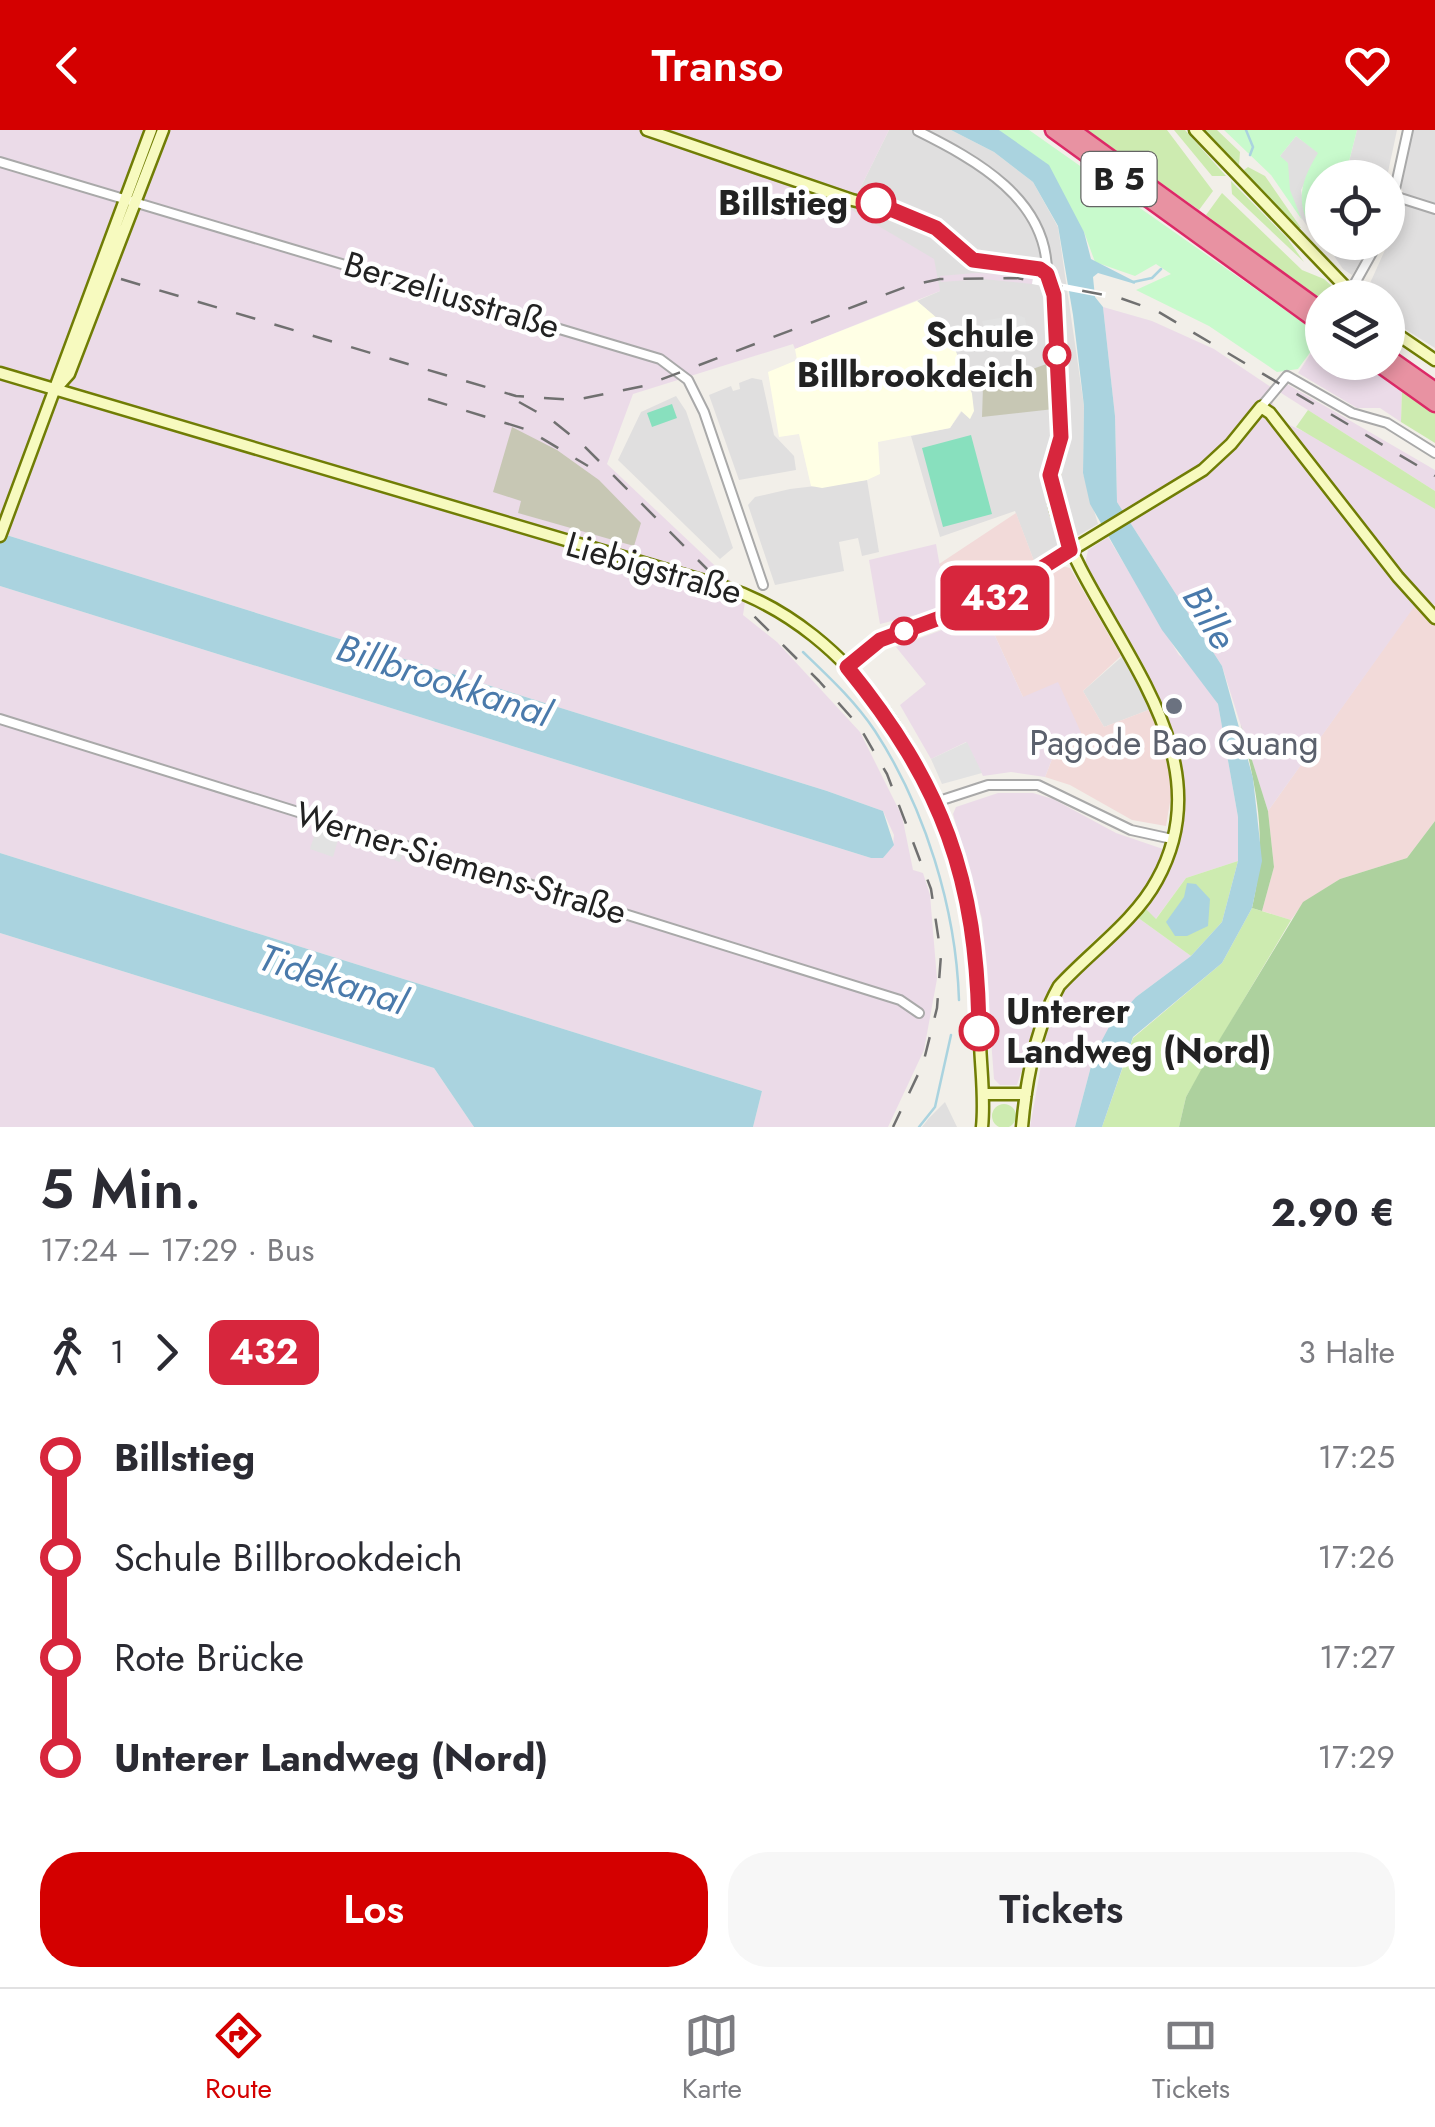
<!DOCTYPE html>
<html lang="de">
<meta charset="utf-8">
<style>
:root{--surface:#fff;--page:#f7f7f7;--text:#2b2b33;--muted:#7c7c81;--line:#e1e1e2;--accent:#d40000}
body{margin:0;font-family:Jost,sans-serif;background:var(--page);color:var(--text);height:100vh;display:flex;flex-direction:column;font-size:38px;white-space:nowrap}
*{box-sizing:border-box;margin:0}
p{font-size:32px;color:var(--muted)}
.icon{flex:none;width:55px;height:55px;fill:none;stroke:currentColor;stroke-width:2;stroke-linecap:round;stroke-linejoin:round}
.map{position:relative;height:997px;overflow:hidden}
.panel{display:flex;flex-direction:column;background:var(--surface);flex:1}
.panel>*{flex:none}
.badge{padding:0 20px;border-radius:15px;font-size:35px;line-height:65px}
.fabs{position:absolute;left:1305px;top:30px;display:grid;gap:20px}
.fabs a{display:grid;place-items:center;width:100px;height:100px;border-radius:50%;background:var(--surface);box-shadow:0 5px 15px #0003;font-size:50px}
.map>.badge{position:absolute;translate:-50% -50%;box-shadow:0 0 0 5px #fff}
.legs{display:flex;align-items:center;gap:15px;height:110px;padding:0 40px;font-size:32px}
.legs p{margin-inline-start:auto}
.overview{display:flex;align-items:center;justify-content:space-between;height:170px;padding:0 40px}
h1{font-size:55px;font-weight:600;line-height:75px}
.button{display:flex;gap:20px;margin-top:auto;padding:20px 40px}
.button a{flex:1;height:115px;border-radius:40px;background:var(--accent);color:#fff;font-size:40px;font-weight:600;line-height:115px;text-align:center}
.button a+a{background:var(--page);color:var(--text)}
ul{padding:0 40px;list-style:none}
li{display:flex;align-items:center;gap:35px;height:100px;font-size:38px}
li i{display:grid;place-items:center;width:15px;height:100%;margin:0 12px;background:currentColor}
li i::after{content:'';width:25px;height:25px;margin:-12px;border:8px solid;border-radius:50%;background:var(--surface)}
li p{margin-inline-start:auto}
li:first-child i{background:linear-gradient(#0000 50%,currentColor 0)}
li:last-child i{background:linear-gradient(currentColor 50%,#0000 0)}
header{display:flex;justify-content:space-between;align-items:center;height:130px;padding:0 40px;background:var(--accent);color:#fff;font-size:45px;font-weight:600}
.dock{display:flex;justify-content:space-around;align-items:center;height:140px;border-top:2px solid var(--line);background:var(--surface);font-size:28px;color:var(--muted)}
.dock a{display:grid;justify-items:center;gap:5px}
.dock .selected{color:var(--accent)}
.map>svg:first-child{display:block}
.residential{fill:#e0dfdf}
.commercial{fill:#f2dad9}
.industrial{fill:#ebdbe8}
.education{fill:#ffffe5}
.construction{fill:#c7c7b4}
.grass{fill:#cdebb0}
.forest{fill:#add19e}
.park{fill:#c8facc}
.pitch{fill:#88e0be}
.parking{fill:#e2e2e2}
.water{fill:#aad3df}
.pier{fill:#fff}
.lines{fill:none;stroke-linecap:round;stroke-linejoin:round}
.stream{stroke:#aad3df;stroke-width:2.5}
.street-casing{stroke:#a9a9a9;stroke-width:12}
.secondary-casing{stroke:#707d05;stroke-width:15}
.highway-casing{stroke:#dc2a67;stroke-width:19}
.street{stroke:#fff;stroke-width:8}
.secondary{stroke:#f7fabf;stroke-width:10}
.highway{stroke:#e892a2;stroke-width:14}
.rail{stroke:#707070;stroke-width:2.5;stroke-dasharray:20 20;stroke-linecap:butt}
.line-1-casing{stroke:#fff;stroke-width:22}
.line-1{stroke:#d7263d;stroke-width:15}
.stop-1-dot{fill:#fff;stroke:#d7263d;stroke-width:5}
.worship-dot{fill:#6b7280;stroke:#fff;stroke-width:4}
.labels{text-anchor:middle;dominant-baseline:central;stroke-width:9;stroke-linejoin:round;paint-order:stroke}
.shield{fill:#fff;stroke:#646464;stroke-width:2.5}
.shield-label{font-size:32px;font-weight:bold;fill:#222}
.stop-label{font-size:35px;font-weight:bold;fill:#222;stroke:#fff;text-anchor:end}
.street-label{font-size:35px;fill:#222;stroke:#fff}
.worship-label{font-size:35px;fill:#5b616d;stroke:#fff}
.water-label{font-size:38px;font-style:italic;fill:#4a7aab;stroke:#fff}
</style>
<header><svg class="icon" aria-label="back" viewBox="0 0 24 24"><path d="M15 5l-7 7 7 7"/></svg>Transo<svg class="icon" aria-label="heart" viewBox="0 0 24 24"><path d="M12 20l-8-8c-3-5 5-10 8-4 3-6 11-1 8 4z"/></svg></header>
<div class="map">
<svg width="1435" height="997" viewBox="0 0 1435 997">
<rect width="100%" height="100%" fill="#f2efe9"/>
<path class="residential" d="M889 0H951L994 22 1033 52 1058 97 1084 276 1083 343 1098 394 1034 431 1015 381 940 407 911 306 950 298 962 281 970 289 972 264 945 195 917 171 940 161 850 79Z
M1357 0H1397L1387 47 1345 48Z
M1413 0H1435V75L1405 66 1401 58Z
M1296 6 1319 23 1301 60 1307 96 1294 77 1280 26Z
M1404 74 1435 83V218L1397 194 1388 184V168L1372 167 1366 162 1385 120 1396 78Z
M1325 113H1372L1352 145 1343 139Z
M752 248 762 250 774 305 794 326 796 340 739 350 709 265 731 256 733 261 740 259 739 253Z
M676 266 686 281 733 418 720 429 618 330 641 282Z
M867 350 879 422 862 426 858 408 839 412 844 441 775 455 748 375 755 367 790 359Z
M1124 525 1151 579 1104 597 1083 561Z
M945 972 957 997H922L929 988Z"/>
<path class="commercial" d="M1016 383 1034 431 990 459 947 477 939 434Z
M1062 436 1070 438 1121 526 1083 561 1104 597 1151 579 1173 654 1166 696 1132 690 1070 655 1045 647 1056 619 1082 607 1023 567 985 484Z
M1414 476 1435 494V691L1407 728 1340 749 1304 772 1291 790 1262 781 1274 737 1268 681Z"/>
<path class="industrial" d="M0 0H889L850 79 934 129 940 161 795 219 793 214 633 264 607 334 746 465 743 485 777 512 860 602 902 686 913 740 923 743 930 765 937 849 924 920 888 997H753L762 961 0 723V456L871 728H883L893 715 894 705 883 681 827 661 0 403Z
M975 143 1004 144 1033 148 1032 154 983 149 941 152 940 146Z
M1103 177 1152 191 1214 219 1277 261 1287 254 1435 340V361L1278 261 1271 270 1283 292 1333 315 1435 379V475L1427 471 1414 477 1268 681 1222 536 1117 372 1115 286Z
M1321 208 1322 232 1359 233 1402 260 1401 292 1380 278H1357L1298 243Z
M1108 407 1179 525 1194 536 1218 574 1238 687V731L1186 748 1155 790 1145 778 1160 756 1177 714 1184 674 1182 637 1147 541 1085 434 1088 420Z
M936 414 947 477 880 494 869 430Z
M985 484 1023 567 1058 552 1083 607 1056 619 1045 647 1011 642 983 646 966 612 931 629 900 575 926 554 896 517Z
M998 663H1033L1053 669 1116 703 1163 719 1154 745 1135 773 1080 824 1044 872 1017 955H1000L994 949 982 789 953 684 956 677Z
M1137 787 1191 826 1136 867 1094 925 1075 997H1030L1049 891 1062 861Z
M0 803 434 938 474 997H0Z"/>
<path class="education" d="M917 171 945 195 952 211 972 264 974 281 970 289 961 281 950 298 878 312 880 344 867 350 822 358 811 356 799 304 779 307 768 242 797 230 795 219Z"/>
<path class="construction" d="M1052 232 1054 279 982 287 983 257Z
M512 297 557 320 599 350 641 393 634 416 518 383 521 371 493 362Z"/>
<path class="grass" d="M1087 0H1167L1213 61 1199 80Z
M1174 0H1185L1226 46H1212Z
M1204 0H1217L1240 22 1239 35Z
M1248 37 1265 46 1301 98 1296 99 1250 49 1244 40Z
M1231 51 1287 108 1304 132 1232 64Z
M1222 63 1302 140 1324 149 1344 167 1318 169 1206 85Z
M1402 260 1435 283V313L1401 292Z
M1308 280 1435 361V379L1296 297Z
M1238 731 1222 792 1191 826 1137 787 1145 778 1156 789 1186 748Z
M1252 778 1291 790 1186 967 1179 997H1102L1133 908 1222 833Z
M992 986a12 12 0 1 1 24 0a12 12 0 1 1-24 0Z"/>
<path class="forest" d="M1241 595 1268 681 1274 737 1262 781 1252 778C1268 707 1257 664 1241 595Z
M1435 691V997H1179L1186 967 1201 940 1303 772 1340 749 1407 728Z"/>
<path class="park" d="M999 0H1029L1322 206 1298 239 1277 242 1209 196 1136 160 1171 144 1156 134 1135 146 1095 132 1084 102Z
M1224 0H1357L1345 47 1322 48 1323 115C1295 82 1296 58 1318 23L1296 6 1280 26 1288 33 1290 60 1302 90 1271 45Z"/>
<path class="pitch" d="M672 274 677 288 652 297 647 283Z
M971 305 992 384 943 397 922 318Z"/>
<path class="parking" d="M1018 185 1025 188 1027 199 985 206 982 191Z
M967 612 982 643 942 654 931 629Z
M317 697 402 725 400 732 338 710 333 727 310 719Z"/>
<path class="water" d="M951 0H999L1049 35 1084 102 1091 129 1134 151 1135 154 1098 143 1093 147 1095 167 1103 177 1115 286 1117 372 1222 536 1253 648 1262 731 1252 778 1222 833 1133 907 1102 997H1075L1094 925 1109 897 1136 867 1191 826 1222 792 1238 731V687L1218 574 1162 500 1090 374 1083 343 1084 276 1073 185 1058 96 1033 52 994 22Z
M0 403 827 661 883 681 894 715 883 728H871L0 456Z
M0 723 762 961 753 997H474L434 938 0 803Z
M1187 753 1196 754 1210 769 1208 796 1187 806H1175L1166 792 1184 767Z"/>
<path class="pier" d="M1033 148 1106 162 1105 168 1032 154Z"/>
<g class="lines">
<path class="stream" d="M1246 0 1253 17 1250 25
M1133 152 1152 148 1161 139
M803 522C829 547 855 571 875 601 925 678 956 778 959 870
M919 997 935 977 951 905"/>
<defs>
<path id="street" d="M918 1C976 30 1048 69 1047 144
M0 32 660 229 688 250 704 282 763 455
M1394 66 1435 79
M1388 91 1408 0
M1350 162 1378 112
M1261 277 1287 246 1352 283 1387 293 1435 323
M0 589 900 870 919 883
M936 672 988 655H1038L1131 700 1172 709"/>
<path id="secondary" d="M647 0 852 70 910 84 937 97 973 130 1030 136 1047 144 1053 165C1056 211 1062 257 1061 303 1060 336 1045 345 1057 384 1095 501 1230 618 1157 750 1135 791 1090 822 1059 856 1036 897 1026 951 1022 997
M1195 0 1356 168
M1388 198 1435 230
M0 243 725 457C854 500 940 640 967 769 978 817 978 865 980 913 981 941 985 969 982 997
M60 254 69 244 163 0
M0 406 151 0
M847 537 885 507 993 468 1203 340 1231 314 1261 277 1270 283 1398 447 1435 488
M983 964H1026"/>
<path id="highway" d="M1053 0 1322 195
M1072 0 1322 181
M1388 227 1435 260
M1376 232 1435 274"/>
</defs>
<use href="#street" class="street-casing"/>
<use href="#secondary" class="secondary-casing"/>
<use href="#highway" class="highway-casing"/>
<use href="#street" class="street"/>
<use href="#secondary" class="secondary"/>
<use href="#highway" class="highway"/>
<path class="rail" d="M121 149 516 266 575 270 644 256 908 156 940 149 1017 148 1120 168 1157 181 1435 346
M428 269 528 300 588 336
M519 272 553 291 583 315 819 551 859 596 887 644 931 759 941 825 937 878 923 934 893 997"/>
</g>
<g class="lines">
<defs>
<path id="line-1" d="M876 73 936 98 973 130 1040 139 1047 144 1054 165 1061 307 1050 345 1070 420 994 468 880 510 847 537C943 655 977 748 979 901"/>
</defs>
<use href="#line-1" class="line-1-casing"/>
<use href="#line-1" class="line-1"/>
</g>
<g class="stop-1-dot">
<circle cx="876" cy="73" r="18"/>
<circle cx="1057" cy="225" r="12"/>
<circle cx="904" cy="501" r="12"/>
<circle cx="979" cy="901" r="18"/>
</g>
<circle class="worship-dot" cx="1174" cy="576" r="10"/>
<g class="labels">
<rect class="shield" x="1081.5" y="22" width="75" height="54" rx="8"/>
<g class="shield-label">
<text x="1119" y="49">B 5</text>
</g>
<g class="stop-label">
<text x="848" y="73">Billstieg</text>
<text x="1034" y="205">Schule<tspan x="1034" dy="40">Billbrookdeich</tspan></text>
<text x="1006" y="881" text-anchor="start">Unterer<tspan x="1006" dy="40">Landweg (Nord)</tspan></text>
</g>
<g class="street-label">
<text transform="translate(452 165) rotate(17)">Berzeliusstraße</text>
<text transform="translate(654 438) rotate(16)">Liebigstraße</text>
<text transform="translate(461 733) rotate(17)">Werner-Siemens-Straße</text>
</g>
<g class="worship-label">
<text x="1174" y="613">Pagode Bao Quang</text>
</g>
<g class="water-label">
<text transform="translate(1210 487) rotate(59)">Bille</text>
<text transform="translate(444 550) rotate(18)">Billbrookkanal</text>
<text transform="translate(333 849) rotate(18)">Tidekanal</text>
</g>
</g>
</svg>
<div class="fabs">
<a><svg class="icon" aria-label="locate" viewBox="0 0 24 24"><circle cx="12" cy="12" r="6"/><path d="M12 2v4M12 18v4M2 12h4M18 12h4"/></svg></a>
<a><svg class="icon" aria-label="layers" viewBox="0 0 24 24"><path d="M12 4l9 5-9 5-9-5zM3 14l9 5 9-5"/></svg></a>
</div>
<b class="badge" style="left:995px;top:468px;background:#d7263d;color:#fff">432</b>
</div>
<section class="panel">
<div class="overview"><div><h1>5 Min.</h1><p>17:24 – 17:29 · Bus</p></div><b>2.90 €</b></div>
<div class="legs"><svg class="icon" aria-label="walk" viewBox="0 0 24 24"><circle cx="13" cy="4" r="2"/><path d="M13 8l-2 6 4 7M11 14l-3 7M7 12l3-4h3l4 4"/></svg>1<svg class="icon" aria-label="forward" viewBox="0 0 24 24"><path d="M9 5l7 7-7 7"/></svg><b class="badge" style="background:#d7263d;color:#fff">432</b><p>3 Halte</p></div>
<ul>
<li><i style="color:#d7263d"></i><b>Billstieg</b><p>17:25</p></li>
<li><i style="color:#d7263d"></i><span>Schule Billbrookdeich</span><p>17:26</p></li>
<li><i style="color:#d7263d"></i><span>Rote Brücke</span><p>17:27</p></li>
<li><i style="color:#d7263d"></i><b>Unterer Landweg (Nord)</b><p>17:29</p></li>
</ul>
<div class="button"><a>Los</a><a>Tickets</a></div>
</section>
<nav class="dock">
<a class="selected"><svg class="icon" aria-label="directions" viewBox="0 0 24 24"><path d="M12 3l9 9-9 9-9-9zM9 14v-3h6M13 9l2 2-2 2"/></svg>Route</a>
<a><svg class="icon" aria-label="map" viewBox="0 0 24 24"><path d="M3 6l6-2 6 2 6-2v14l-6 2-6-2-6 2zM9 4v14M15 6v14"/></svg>Karte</a>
<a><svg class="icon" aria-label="tickets" viewBox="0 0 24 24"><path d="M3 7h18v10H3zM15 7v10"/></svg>Tickets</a>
</nav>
